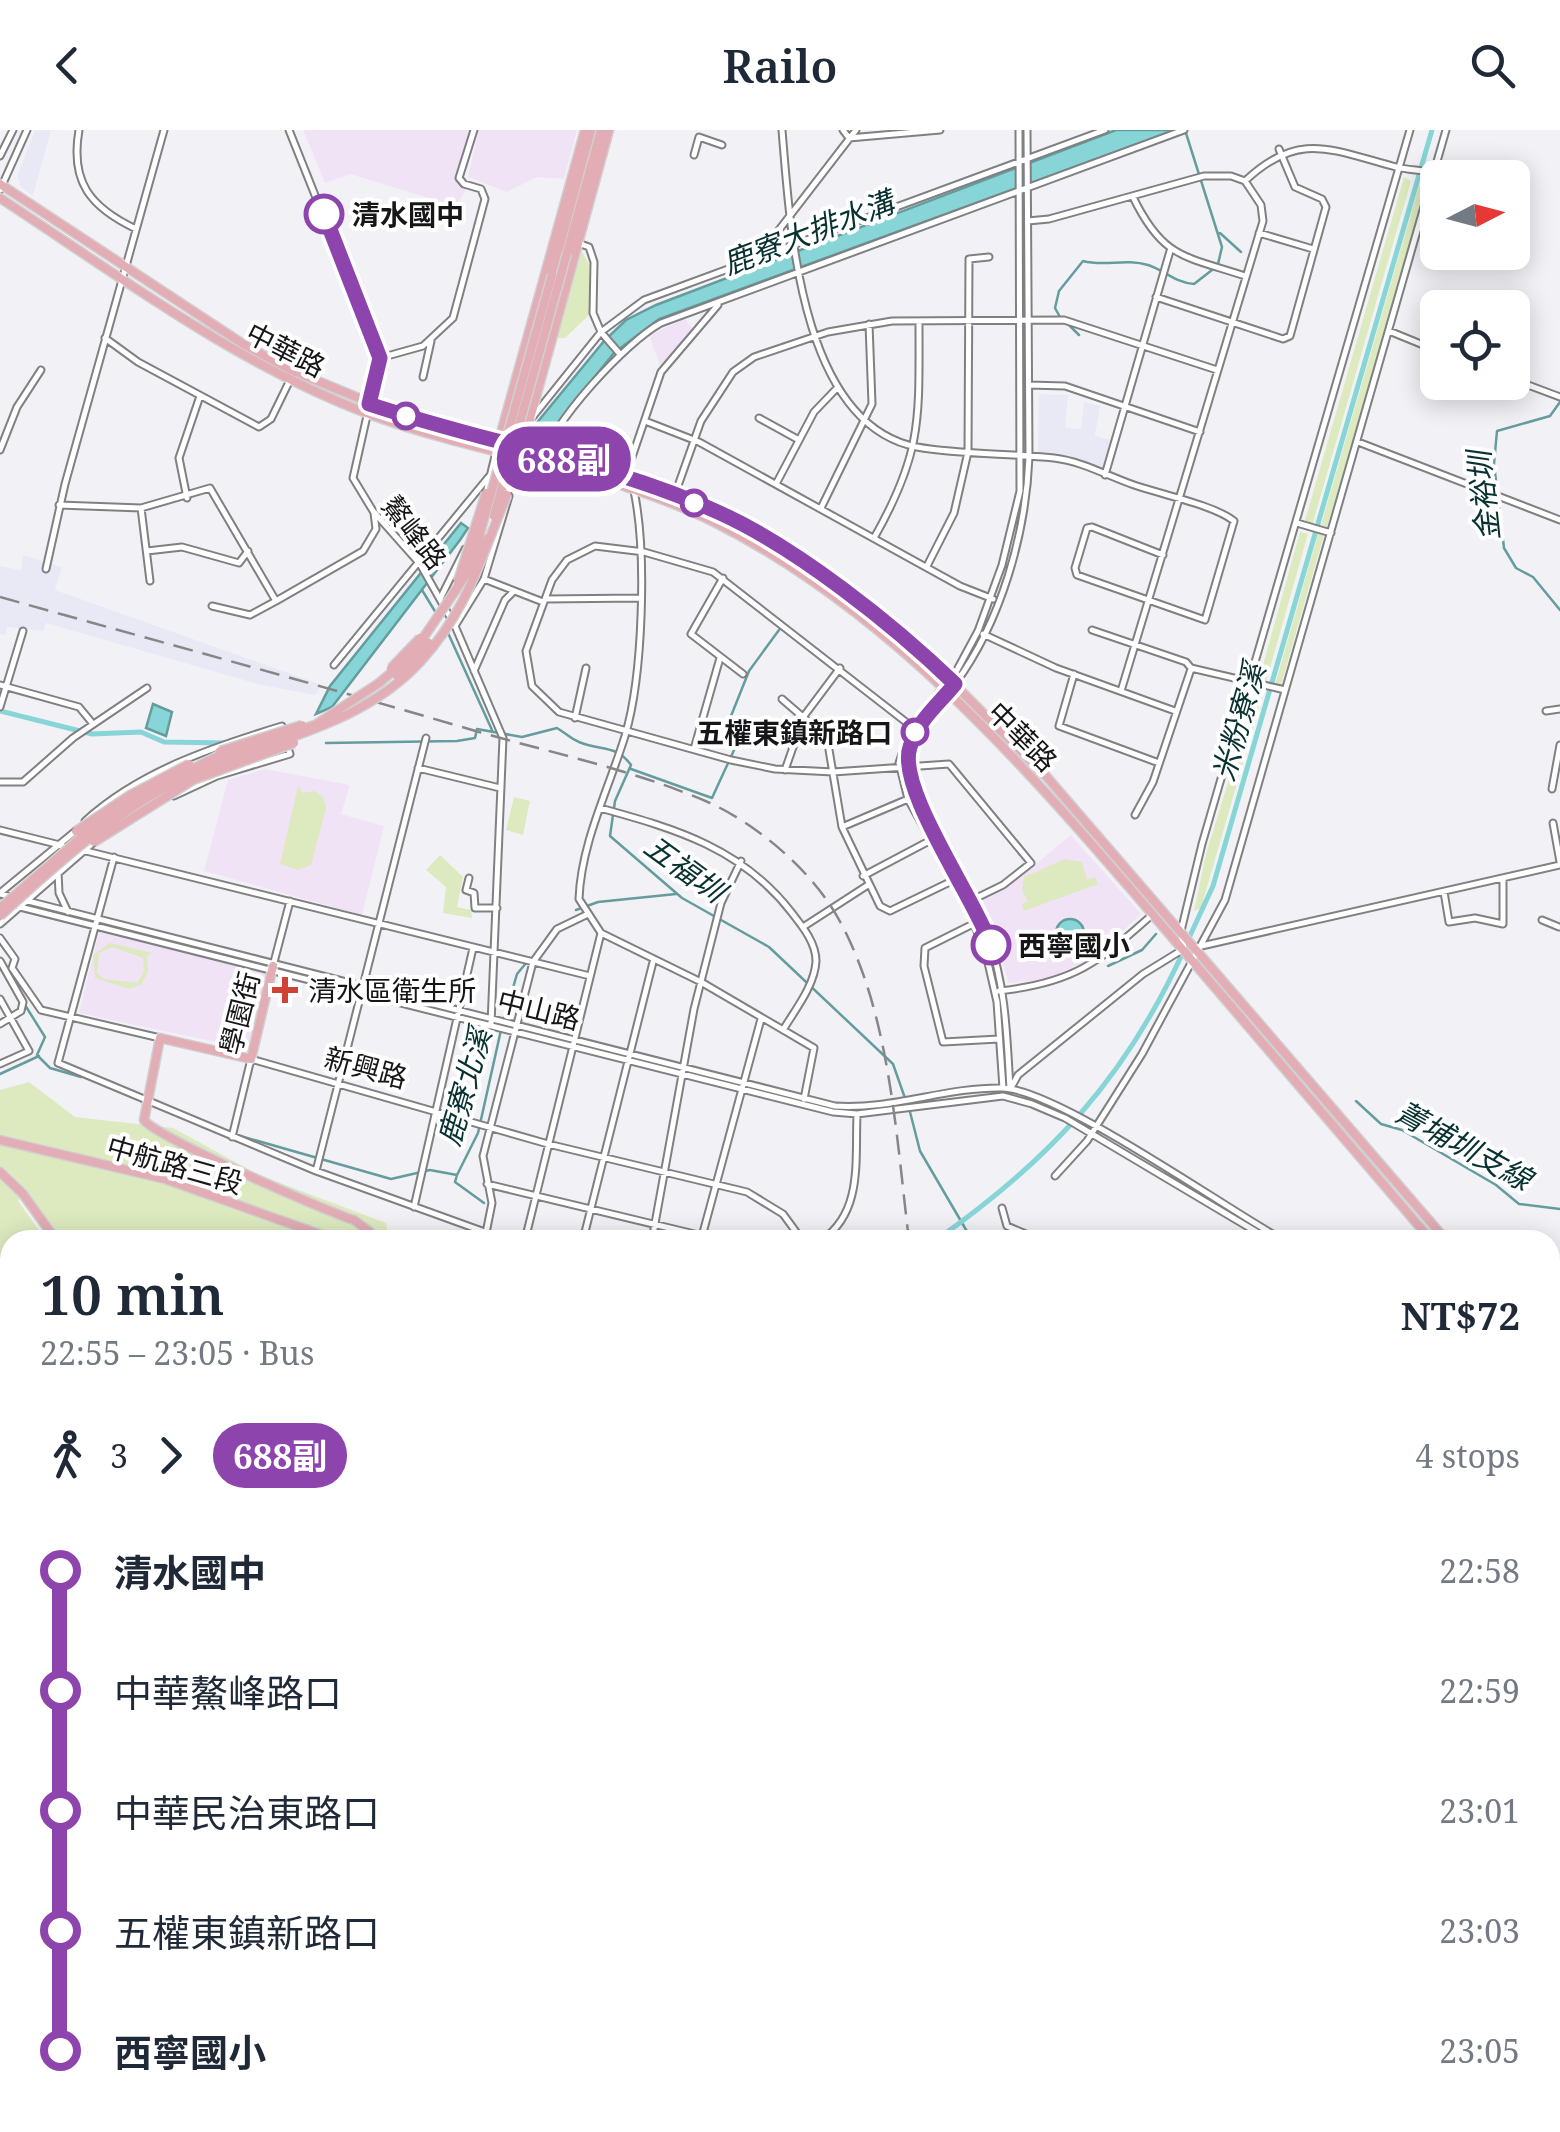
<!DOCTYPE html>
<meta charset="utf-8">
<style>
:root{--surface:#fff;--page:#f2f2f3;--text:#1f2937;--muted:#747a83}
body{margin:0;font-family:"Noto Serif","Noto Sans TC",serif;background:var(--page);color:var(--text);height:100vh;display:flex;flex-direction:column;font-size:38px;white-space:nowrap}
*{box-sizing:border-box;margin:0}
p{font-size:32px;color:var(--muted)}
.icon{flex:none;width:55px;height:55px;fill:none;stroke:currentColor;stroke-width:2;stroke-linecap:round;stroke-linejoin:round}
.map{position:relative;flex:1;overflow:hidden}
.sheet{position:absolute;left:0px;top:1100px;width:1560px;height:902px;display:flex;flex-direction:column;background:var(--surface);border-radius:30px 30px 0 0;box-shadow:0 5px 25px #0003}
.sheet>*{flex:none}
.badge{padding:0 20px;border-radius:32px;font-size:35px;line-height:65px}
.needle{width:65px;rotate:84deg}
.fabs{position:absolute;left:1420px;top:30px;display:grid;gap:20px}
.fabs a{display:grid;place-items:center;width:110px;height:110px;border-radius:15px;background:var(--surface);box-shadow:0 5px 25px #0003;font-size:50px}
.map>.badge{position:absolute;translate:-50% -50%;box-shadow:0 0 0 5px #fff}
.legs{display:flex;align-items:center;gap:15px;height:110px;padding:0 40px;font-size:32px}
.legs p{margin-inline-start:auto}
.headline{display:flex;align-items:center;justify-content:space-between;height:170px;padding:0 40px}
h1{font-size:55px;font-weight:600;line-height:75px}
ul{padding:0 40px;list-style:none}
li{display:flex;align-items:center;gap:35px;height:120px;font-size:38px}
li i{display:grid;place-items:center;width:15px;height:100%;margin:0 12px;background:currentColor}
li i::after{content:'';width:25px;height:25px;margin:-12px;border:8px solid;border-radius:50%;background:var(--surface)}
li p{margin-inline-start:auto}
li:first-child i{background:linear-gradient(#0000 50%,currentColor 0)}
li:last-child i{background:linear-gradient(currentColor 50%,#0000 0)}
header{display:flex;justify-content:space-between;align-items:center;height:130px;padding:0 40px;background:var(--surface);font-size:45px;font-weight:600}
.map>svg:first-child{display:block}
.built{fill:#e9e9f5}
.industrial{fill:#f1e3f6}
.green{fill:#ddeabf;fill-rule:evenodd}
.water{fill:#87d5d6;stroke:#659c9d;stroke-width:2.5}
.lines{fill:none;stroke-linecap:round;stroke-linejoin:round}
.stream{stroke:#659c9d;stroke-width:2.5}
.canal{stroke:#87d5d6;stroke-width:5}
.minor-casing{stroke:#808083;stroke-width:9}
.major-casing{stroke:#d0d0d1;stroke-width:11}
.highway-casing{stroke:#d0d0d1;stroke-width:12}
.minor{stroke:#fff;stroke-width:5}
.major{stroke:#e2adb5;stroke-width:8}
.highway{stroke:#ce7684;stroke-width:9}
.rail{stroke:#868689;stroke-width:2.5;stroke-dasharray:20 10;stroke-linecap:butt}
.major-bridge-casing{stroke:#d0d0d1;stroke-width:11;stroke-linecap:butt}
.major-bridge{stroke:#e2adb5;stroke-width:8}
.line-1-casing{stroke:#fff;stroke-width:22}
.line-1{stroke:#8e44ad;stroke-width:15}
.stop-1-dot{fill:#fff;stroke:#8e44ad;stroke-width:5}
.poi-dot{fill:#cf4235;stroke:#fff;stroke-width:4}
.labels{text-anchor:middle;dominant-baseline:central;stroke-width:8;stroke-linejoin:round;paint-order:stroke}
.stop-label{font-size:28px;font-weight:bold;fill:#161618;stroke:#fff;text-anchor:start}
.street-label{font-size:28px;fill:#161618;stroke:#fff}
.poi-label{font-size:28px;fill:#161618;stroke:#fff;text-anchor:start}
.water-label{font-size:30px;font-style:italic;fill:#083131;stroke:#fff}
</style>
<header><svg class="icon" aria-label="back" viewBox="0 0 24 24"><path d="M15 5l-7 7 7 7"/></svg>Railo<svg class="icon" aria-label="search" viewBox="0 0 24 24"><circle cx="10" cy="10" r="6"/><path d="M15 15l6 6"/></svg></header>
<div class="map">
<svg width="1560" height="2002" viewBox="0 0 1560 2002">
<rect width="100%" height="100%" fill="#f2f2f6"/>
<path class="built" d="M35 0H51L33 66 21 57 17 46Z
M1039 264 1068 265 1065 298 1081 299 1084 272 1100 276 1095 306 1111 310 1103 342 1072 329 1038 324Z
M23 425 62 437 55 460 322 555 315 565 261 555 46 493 43 501 7 497 5 505 0 504V436L21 440Z"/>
<path class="industrial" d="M303 0H470L456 48 466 60 450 86 445 73 350 44 325 53Z
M479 0H577L564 49 537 47 507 62 468 47Z
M685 189 693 199 660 235 649 205Z
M265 639 350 655 341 684 384 696 362 785 204 741 228 650Z
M1071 705 1141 784 1094 828 1045 849 1009 853 982 769 1015 751Z
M99 802 266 843 249 919 79 883Z"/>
<path class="green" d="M1404 47 1411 51 1312 396 1304 394Z
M1419 56 1426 60 1327 397 1321 395Z
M580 118 589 134V185L565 208H555Z
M1300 402 1308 404 1266 552 1259 549Z
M1318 404 1324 405 1281 555H1275Z
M1257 558 1264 560 1201 778 1194 781 1206 724Z
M298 656 303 663 314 661 323 667 326 678 311 735 298 740 280 734Z
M514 667 530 671 523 705 506 700Z
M440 725 463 747 457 777 471 780 472 788 443 783 446 757 426 740Z
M1065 729 1082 732 1087 750 1095 747 1098 754 1024 781 1022 774 1028 771 1022 760 1024 747Z
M110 813 152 823 147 826 148 842 141 855 129 859 95 848 93 825ZM112 817 143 828 144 841 137 853 104 849 97 843 99 823Z
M29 952 75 987 173 998 259 1045 386 1093 389 1110H58L25 1063 18 1071 46 1110H10V1397L0 1394V960Z
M10 1604V1809L0 1800V1607Z
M1550 1734 1560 1737V2002H1346L1348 1992H1550Z
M334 1993H1244L1238 2002H335Z"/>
<path class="water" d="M1116 0H1175L659 189 614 223 542 313 535 295 604 211 626 190 656 175Z
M461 393 468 398 460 410 332 577 316 584 330 556Z
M153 574 172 582 166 606 146 598Z
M1056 803a14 14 0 1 1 28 0a14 14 0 1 1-28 0Z"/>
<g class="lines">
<path class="stream" d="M1185 0 1222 117 1218 134
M1220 103 1241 122
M1060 187 1055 178 1059 161 1083 131C1105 137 1125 128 1148 135 1164 140 1176 153 1194 154L1212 140
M1066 192 1079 205
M1560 272 1550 286 1497 301 1494 334 1504 418 1516 438 1533 447 1560 480
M422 460 436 483
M448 503 492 600
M326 613 457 611 475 608 477 599 522 607 557 598C564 602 571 609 579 612 600 621 616 614 631 635L615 671 610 706 682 768 769 817 893 934 906 971
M631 639 712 668 735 618 731 586 749 541 779 500
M576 780 598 772 676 764
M1108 836 1142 820 1156 804
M0 838 7 847
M25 875 45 907 37 925 50 938 81 947
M503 892 517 844 527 832
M0 944 39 926
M1356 971 1381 994 1402 1000 1496 1055 1519 1074 1560 1079
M909 978 920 1021 972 1110
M237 1005 391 1049 430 1040 457 1045 478 1003 501 900
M457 1045 455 1052 484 1073
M1550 1602 1560 1604
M1550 1989 1560 1998
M396 1992V2002
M907 1992 909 2002
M1534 1992 1536 2002
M1139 2002 1147 1992
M1210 2002 1214 1992
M1363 2002 1371 1992"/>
<path class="canal" d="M0 581 92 604 141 602 164 612 227 613
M1188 810 1213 756 1432 0
M936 1110C1050 1030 1126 948 1184 820"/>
<defs>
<path id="minor" d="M79 0C70 52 90 77 136 99
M289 0 380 228 353 348 373 381 420 434 455 496 503 608 491 894
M782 0C790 93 799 294 917 317 962 325 1009 323 1054 328 1081 331 1108 346 1134 355 1160 364 1214 375 1234 391L1205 490 1077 445 1075 438 1087 398 1092 397 1163 425
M843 0 849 8 940 0
M694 25 699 7 722 15
M0 26 13 0
M1245 51C1299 0 1331 20 1396 37 1408 40 1422 40 1435 43
M0 60 27 0
M1133 67C1163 129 1185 126 1245 146
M1028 91 1049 89 1204 46H1231L1245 51 1261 75 1263 91 1121 561
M1259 103 1313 119
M578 113 589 117 594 132 593 183 601 202 619 223
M758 127 856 0
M1156 167 1283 209 1290 206 1326 77 1322 69 1295 57 1279 19
M1389 201 1438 221
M105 208 138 232 259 297 271 289 290 250
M380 228 423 216 453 188 485 69 481 59 464 54 459 48 474 0
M423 247 431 211
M1512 249 1560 267
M1029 255 1065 256 1200 302
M759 288 799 310
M531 289 601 202 644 170 1105 0
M645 291 699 312 960 456 993 469
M1358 312 1560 390
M0 320 17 277 41 240
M541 333C549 295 627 211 661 193L1184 0
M1105 345 1170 121
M630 350V333L661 242 718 175
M776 354 814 282 838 257
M634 361C647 422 643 546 625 606 609 658 581 713 579 769L601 803 701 852 814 918 804 969
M486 363 496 322
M507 365 519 328
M674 367 701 291 733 242 754 227 828 202 892 191 1064 190 1217 240
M187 368 179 328 200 266
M59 375 141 378 210 358 276 471 363 421 376 399 374 383
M141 378 150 451
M821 378 872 274 869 194
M1297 393 1331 403
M874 408C923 322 919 288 919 191
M147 421 182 417 239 433 248 421
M927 436 954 383 968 322 969 129 989 127
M46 439 65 354 164 0
M723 448 691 504 743 544
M484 449 543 472
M440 469 465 419
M545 469 640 468
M212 476 250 485 276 471
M455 496 484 449 509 366
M1092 500 1186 532 1191 538 1285 560
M983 504 1056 538 1175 581
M334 535 491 344
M474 541 505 470 514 461
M1074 544 1059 596 1159 633
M955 554C1001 492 1026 404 1029 327L1027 0
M0 555 79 577 93 594
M948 562C929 583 907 603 907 634 906 667 973 766 988 807 1006 855 1007 909 1010 959
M782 569 827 608 842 697 880 776 890 781 954 750
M0 577 23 501
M1546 581 1560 579
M575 588 586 538
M911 596 713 442 644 422 595 416 567 430 552 450 526 521 532 556 559 582 731 630 775 639 833 642 949 634 1031 733 1003 755 966 773
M694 619 720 528
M418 638 500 658
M785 640 804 586 840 538
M0 652H23L73 608 147 558
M1552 659 1560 615
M174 666 217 646 290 624 287 615
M600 678C676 699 742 718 792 783 803 797 816 813 816 831 815 855 795 880 783 900
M1135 685 1153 652 1191 539
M85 691C140 641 213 617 282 596L283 599
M1553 693 1560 732
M842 697 908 669
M0 700 68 717
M78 719 590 846
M114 727 58 933 316 1041 507 1110
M58 742 59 763 68 782
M863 746 931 710
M469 748 466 760 474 763 475 778H497
M1444 762 1449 792 1475 788 1503 794V749
M0 763 78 699
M0 764 835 976C892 980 946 957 1002 958 1057 959 1225 1078 1283 1110
M0 772 833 982 857 984 1003 966 1032 974 1065 988 1270 1110
M1542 790 1559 797
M975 793 925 818 924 836 943 912 999 909
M0 794 94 712
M803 797 868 755
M0 808 15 829 12 838 41 880 160 908
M1197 817 1560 735
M1184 819 1181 801 1202 714 1410 0
M0 831 23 872 21 881 0 894
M273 836 290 771
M999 861C1073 853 1098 833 1153 784
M0 869 29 921 0 934
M1012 956 1018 945 1143 844 1182 820
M1003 958 997 872 986 824 966 773 908 669 899 633 911 596 957 540 978 501 1002 435 1020 361 1019 0
M232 1007 251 929 548 1014 747 1062 783 1084 802 1110
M316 1041 426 608
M1055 1046 1087 1011 1142 924 1225 770 1446 0
M487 1054 703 1106
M414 1077 473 818
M1002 1078 1007 1096 1040 1110
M486 1103 492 1073 483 1026 533 832 557 799 586 785
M525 1110 601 803
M583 1110 653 832
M652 1110 694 879 721 773 741 731
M701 1110 761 889
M822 1110C863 1082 855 1030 857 985
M585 1992V2002
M798 1992 822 2002
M836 2002 842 1992
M1038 2002 1044 1992
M1099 2002 1102 1992"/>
<path id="major" d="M0 54 243 214 291 240 395 283 543 323 723 384 878 487 950 550 1046 646 1446 1110
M0 68C118 145 236 234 369 284 482 326 607 338 716 393 887 480 1018 628 1141 771 1238 884 1334 998 1431 1110
M567 123 601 0
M552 145 591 0
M498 314 585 0
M522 318 609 0
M273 836 251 929 160 908 144 990C154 1006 325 1081 354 1090L370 1102 369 1110
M0 1010 165 1049 336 1110
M0 1042 23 1064 56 1110
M1550 1228 1560 1239
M1550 1246 1560 1257
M1550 1269 1560 1274
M125 2002 127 1992"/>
<path id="highway" d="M0 1883 10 1882
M0 1892H10
M694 1992 726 2002
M731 1992 762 2002"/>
</defs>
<use href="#minor" class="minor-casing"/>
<use href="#major" class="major-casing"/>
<use href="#highway" class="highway-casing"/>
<use href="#minor" class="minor"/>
<use href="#major" class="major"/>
<use href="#highway" class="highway"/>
<path class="rail" d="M0 467C160 512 320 555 479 602 556 624 637 641 710 673 758 695 812 741 838 788 890 880 896 1006 909 1110
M1550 1687 1560 1693"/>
<defs>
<path id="major-bridge" d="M494 386 567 123
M474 443 487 409
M458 451 486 363
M391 538 420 508
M397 546 429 513
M220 621 302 595
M76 701 130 665 189 634
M94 712 193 650 294 613
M0 778 86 703 137 667 218 626 315 595 379 553 411 526 470 439 552 145
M0 786C58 733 118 678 190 645 267 610 359 598 420 532 468 480 481 427 507 365"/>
</defs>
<use href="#major-bridge" class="major-bridge-casing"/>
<use href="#major-bridge" class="major-bridge"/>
</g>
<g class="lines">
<defs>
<path id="line-1" d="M324 84 380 228 369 274C485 313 608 332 720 383 797 418 894 495 955 554 938 575 918 590 910 617 896 658 974 767 991 815"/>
</defs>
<use href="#line-1" class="line-1-casing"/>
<use href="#line-1" class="line-1"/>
</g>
<g class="stop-1-dot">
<circle cx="324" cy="84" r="18"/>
<circle cx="406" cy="286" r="12"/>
<circle cx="694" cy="373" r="12"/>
<circle cx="915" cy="602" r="12"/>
<circle cx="991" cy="815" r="18"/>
</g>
<path class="poi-dot" d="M280 845h10v10h10v10h-10v10h-10v-10h-10v-10h10z"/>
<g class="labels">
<g class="stop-label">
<text x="352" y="84">清水國中</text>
<text x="892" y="602" text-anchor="end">五權東鎮新路口</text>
<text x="1018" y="815">西寧國小</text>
</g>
<g class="street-label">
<text transform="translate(286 219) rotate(27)">中華路</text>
<text transform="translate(415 402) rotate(52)">鰲峰路</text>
<text transform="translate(1023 606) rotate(45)">中華路</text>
<text transform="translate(539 879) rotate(14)">中山路</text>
<text transform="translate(239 883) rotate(-76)">學園街</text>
<text transform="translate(366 937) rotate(15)">新興路</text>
<text transform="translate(175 1034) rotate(16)">中航路三段</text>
</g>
<g class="poi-label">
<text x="308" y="860">清水區衛生所</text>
</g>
<g class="water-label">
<text transform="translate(808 102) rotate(-21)">鹿寮大排水溝</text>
<text transform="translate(1483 366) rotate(-96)">金裕圳</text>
<text transform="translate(1238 592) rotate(-74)">米粉寮溪</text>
<text transform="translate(685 738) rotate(36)">五福圳</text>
<text transform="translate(464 957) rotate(-74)">鹿寮北溪</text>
<text transform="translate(1464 1015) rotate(29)">菁埔圳支線</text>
</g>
</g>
</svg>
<div class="fabs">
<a><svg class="needle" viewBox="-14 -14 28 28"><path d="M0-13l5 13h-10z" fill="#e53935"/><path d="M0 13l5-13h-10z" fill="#747a83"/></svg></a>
<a><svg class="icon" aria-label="locate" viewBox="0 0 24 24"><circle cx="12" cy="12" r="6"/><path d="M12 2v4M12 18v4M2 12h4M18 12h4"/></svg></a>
</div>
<b class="badge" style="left:564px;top:329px;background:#8e44ad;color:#fff">688副</b>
<section class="sheet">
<div class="headline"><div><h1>10 min</h1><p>22:55 – 23:05 · Bus</p></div><b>NT$72</b></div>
<div class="legs"><svg class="icon" aria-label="walk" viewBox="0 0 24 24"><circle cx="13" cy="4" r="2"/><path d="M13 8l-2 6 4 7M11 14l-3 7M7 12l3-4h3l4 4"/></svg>3<svg class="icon" aria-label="forward" viewBox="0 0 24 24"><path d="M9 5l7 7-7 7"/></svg><b class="badge" style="background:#8e44ad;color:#fff">688副</b><p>4 stops</p></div>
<ul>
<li><i style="color:#8e44ad"></i><b>清水國中</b><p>22:58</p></li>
<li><i style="color:#8e44ad"></i><span>中華鰲峰路口</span><p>22:59</p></li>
<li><i style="color:#8e44ad"></i><span>中華民治東路口</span><p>23:01</p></li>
<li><i style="color:#8e44ad"></i><span>五權東鎮新路口</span><p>23:03</p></li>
<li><i style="color:#8e44ad"></i><b>西寧國小</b><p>23:05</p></li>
</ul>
</section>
</div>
